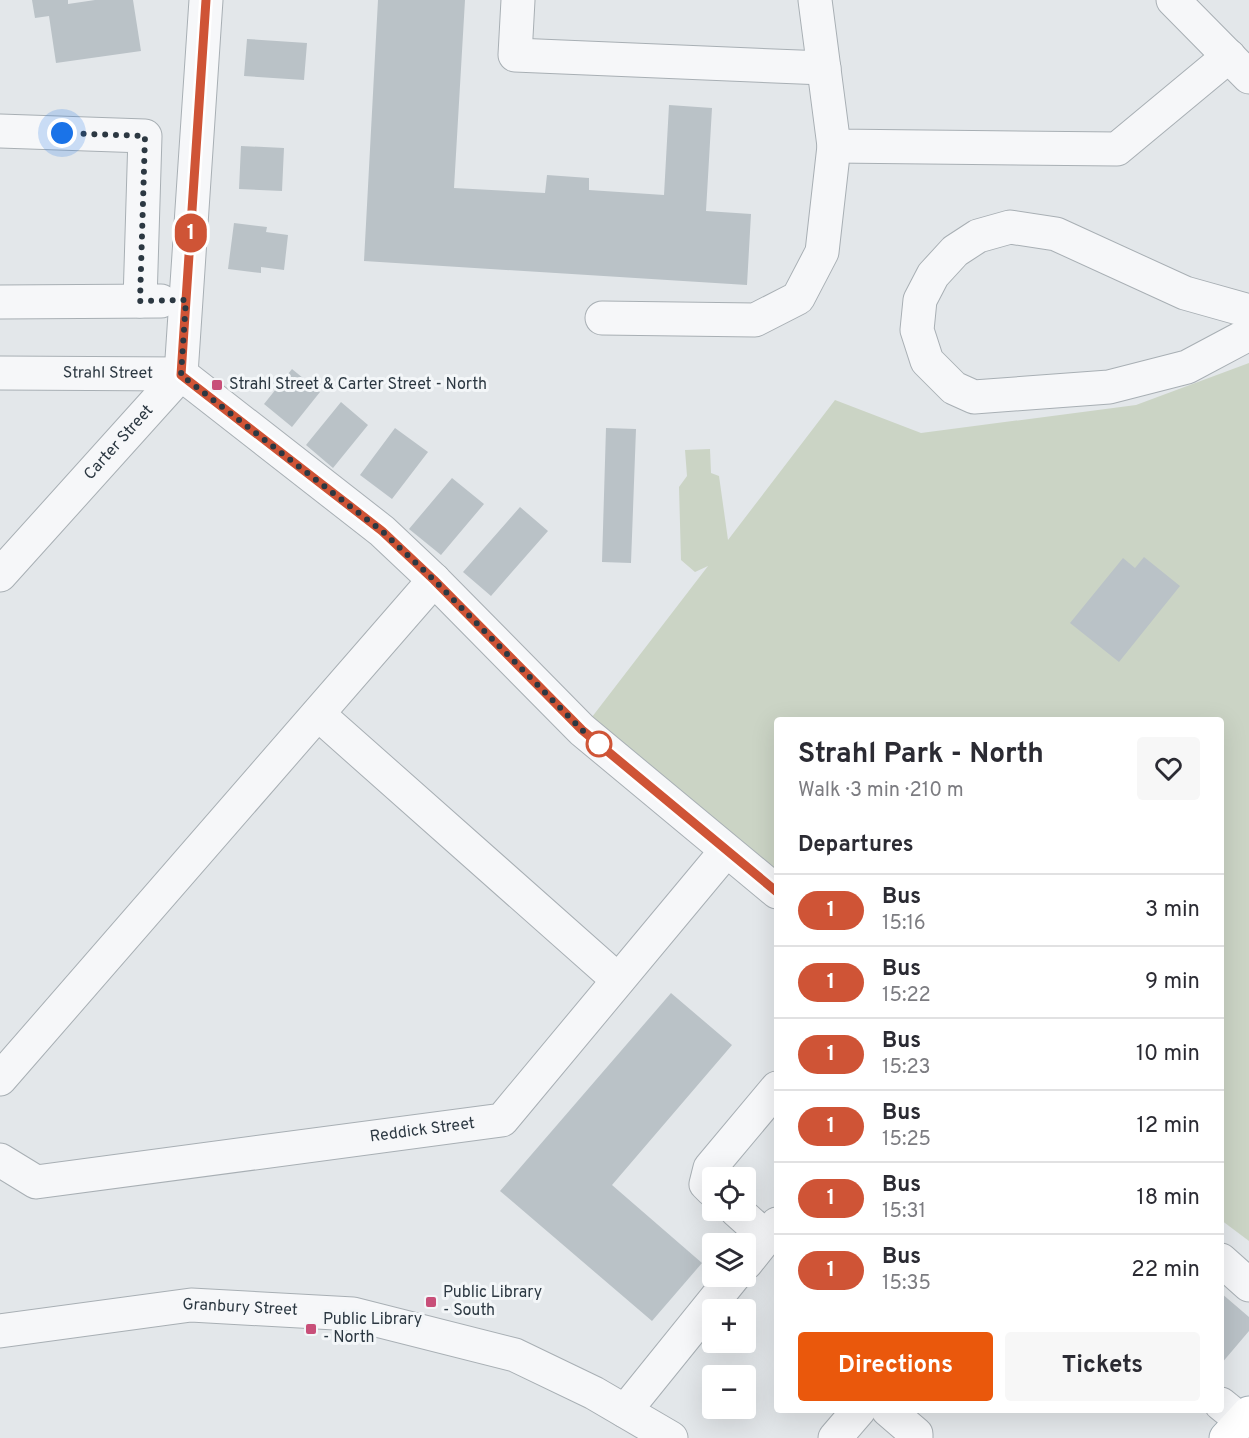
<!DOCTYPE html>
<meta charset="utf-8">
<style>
:root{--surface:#fff;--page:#f7f7f7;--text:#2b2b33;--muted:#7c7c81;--line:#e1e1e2;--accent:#ea580c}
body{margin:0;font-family:Overpass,sans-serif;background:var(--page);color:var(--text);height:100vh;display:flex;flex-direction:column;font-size:22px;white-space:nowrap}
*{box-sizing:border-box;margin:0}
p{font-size:20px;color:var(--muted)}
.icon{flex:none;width:33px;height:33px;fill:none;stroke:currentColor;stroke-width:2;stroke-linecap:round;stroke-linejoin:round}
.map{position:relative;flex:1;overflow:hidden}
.drawer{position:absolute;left:774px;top:717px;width:450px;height:696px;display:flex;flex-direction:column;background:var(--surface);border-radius:6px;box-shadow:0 6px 24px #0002}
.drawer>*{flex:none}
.badge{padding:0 12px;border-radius:20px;font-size:21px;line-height:39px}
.buttons{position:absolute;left:702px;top:1167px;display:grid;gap:12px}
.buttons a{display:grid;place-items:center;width:54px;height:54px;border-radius:6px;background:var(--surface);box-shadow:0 6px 24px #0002;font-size:30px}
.you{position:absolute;width:30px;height:30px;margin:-15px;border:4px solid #fff;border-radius:50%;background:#1a73e8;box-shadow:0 0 0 9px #1a73e833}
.map>.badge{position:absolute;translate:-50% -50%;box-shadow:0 0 0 3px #fff}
h2{padding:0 24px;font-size:22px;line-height:54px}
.round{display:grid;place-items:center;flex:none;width:63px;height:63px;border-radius:6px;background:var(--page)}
.overview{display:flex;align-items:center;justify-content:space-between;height:102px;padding:0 24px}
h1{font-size:28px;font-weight:700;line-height:45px}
.action{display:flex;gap:12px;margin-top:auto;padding:12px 24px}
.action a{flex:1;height:69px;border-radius:6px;background:var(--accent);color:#fff;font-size:24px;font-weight:700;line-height:69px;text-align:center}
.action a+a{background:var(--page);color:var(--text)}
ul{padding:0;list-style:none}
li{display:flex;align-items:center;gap:18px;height:72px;padding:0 24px;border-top:2px solid var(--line)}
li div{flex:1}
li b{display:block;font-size:22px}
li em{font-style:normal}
li .badge{min-width:66px;font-weight:700;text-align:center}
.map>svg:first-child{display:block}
.green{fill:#cbd4c5}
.building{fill:#bac2c7}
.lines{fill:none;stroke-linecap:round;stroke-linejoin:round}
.minor-casing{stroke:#a8afb4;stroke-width:35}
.major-casing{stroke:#a3aeb6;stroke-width:35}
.minor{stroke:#f6f7f9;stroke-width:33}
.major{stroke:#fff;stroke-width:33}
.line-casing{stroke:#fff;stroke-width:14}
.line{stroke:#cf5436;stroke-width:9}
.walk{stroke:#2c3842;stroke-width:6;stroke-dasharray:0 10.8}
.poi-dot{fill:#c84f79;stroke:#f3f6f8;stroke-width:2}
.stop-dot{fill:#fff;stroke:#cf5436;stroke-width:3}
.labels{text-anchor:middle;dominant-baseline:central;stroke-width:6;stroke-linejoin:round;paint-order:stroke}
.street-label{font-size:16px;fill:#2c3842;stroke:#f3f6f8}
.poi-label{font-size:16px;fill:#2c3842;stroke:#f3f6f8;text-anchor:start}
</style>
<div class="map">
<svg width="1249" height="1438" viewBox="0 0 1249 1438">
<rect width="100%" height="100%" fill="#e3e7ea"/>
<path class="green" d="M1249 363V1241L1221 1220V720H777V879L582 730 708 566 695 572 681 560 679 487 687 476 685 450 710 449 711 473 719 476 728 540 835 400 921 433 1136 405Z"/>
<path class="building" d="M32 0H68V4L95 0H133L141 51 56 63 49 16 35 18Z
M378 0H465L454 188 545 193 547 175 589 178V190L664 195 669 105 712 108 706 211 751 214 747 285 364 261Z
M247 39 307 43 304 80 244 76Z
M241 146 284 148 282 191 239 189Z
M234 223 267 227 266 232 288 235 284 270 261 267V273L228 269Z
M292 369 320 392 292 427 264 404Z
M341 402 368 425 333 468 306 445Z
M395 428 428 452 392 499 360 475Z
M606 428 636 429 631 563 602 562Z
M452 478 484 504 441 555 409 529Z
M520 507 548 531 491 596 463 572Z
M1144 557 1180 586 1119 662 1070 623 1123 558 1135 568Z
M671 993 732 1045 612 1185 702 1263 652 1321 500 1191Z
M1221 1293 1249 1317V1331L1221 1364Z"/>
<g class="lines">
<defs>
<g id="minor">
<path d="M518 0 515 55 824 68"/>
<path d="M815 0 834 146 1117 149 1229 56"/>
<path d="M1173 0 1249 77"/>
<path d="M0 131 145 136 140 301"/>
<path d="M0 302 161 301"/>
<path d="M1249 311 1185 293 1056 234 1010 227 978 236 955 251 933 275 920 300 917 330 927 361 954 388 974 397 1109 387 1187 367 1249 334"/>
<path d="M602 318 755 320 798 298 822 252 834 146"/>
<path id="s1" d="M0 373 181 374 382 531 434 580 582 730 777 892"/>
<path id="s2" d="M0 575 181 374 206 0"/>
<path d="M318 714 618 980"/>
<path d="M0 1079 434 580"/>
<path id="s3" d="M0 1160 36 1182 502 1120 726 851"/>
<path d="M712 1190 706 1184 710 1168 777 1088"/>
<path d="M736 1210 766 1237"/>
<path d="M1221 1260 1249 1285"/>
<path d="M746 1263 777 1224"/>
<path id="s4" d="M0 1331 191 1305 353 1314 515 1355 594 1393 671 1438"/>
<path d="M1221 1404 1242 1421"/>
<path d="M888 1410 916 1434V1438"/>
<path d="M625 1411 734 1276"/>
<path d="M835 1438 859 1410"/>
</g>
<path id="major" d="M1226 1438 1249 1413"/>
</defs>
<use href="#minor" class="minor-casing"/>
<use href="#major" class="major-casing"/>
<use href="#minor" class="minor"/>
<use href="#major" class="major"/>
</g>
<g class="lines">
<defs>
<path id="line" d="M206 0 181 375 382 531 434 580 582 730 777 892"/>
</defs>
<use href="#line" class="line-casing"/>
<use href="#line" class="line"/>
<path class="walk" d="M62 133 145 136 140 301 186 300 181 375 382 531 434 580 582 730 600 745 599 744"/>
</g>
<g class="poi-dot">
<rect x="211" y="379" width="12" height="12" rx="3"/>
<rect x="425" y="1296" width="12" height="12" rx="3"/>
<rect x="305" y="1323" width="12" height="12" rx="3"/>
</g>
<circle class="stop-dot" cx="599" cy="744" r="12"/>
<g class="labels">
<g class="street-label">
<text stroke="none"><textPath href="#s1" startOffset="108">Strahl Street</textPath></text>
<text stroke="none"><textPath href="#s2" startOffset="178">Carter Street</textPath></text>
<text stroke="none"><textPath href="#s3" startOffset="432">Reddick Street</textPath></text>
<text stroke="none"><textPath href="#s4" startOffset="242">Granbury Street</textPath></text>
</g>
<g class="poi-label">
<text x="229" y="385">Strahl Street &amp; Carter Street - North</text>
<text x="443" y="1293">Public Library<tspan x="443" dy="18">- South</tspan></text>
<text x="323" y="1320">Public Library<tspan x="323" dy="18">- North</tspan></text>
</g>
</g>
</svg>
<div class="buttons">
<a><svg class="icon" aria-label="locate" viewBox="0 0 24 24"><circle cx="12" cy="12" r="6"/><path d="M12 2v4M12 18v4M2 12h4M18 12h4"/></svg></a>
<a><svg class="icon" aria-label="layers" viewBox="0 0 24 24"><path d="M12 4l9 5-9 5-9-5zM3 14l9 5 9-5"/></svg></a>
<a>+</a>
<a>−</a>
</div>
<div class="you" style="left:62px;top:133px"></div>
<b class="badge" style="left:191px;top:233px;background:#cf5436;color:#fff">1</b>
<section class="drawer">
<div class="overview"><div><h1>Strahl Park - North</h1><p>Walk · 3 min · 210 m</p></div><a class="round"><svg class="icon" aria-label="heart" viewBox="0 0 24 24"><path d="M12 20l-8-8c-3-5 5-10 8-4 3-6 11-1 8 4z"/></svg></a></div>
<h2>Departures</h2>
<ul>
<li><span class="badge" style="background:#cf5436;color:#fff">1</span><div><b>Bus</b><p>15:16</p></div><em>3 min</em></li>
<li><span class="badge" style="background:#cf5436;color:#fff">1</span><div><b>Bus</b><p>15:22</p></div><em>9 min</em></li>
<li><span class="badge" style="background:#cf5436;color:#fff">1</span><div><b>Bus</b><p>15:23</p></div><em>10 min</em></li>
<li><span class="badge" style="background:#cf5436;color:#fff">1</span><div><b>Bus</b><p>15:25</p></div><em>12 min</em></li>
<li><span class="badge" style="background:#cf5436;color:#fff">1</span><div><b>Bus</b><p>15:31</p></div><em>18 min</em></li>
<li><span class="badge" style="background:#cf5436;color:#fff">1</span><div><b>Bus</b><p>15:35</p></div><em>22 min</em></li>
</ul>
<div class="action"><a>Directions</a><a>Tickets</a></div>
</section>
</div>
